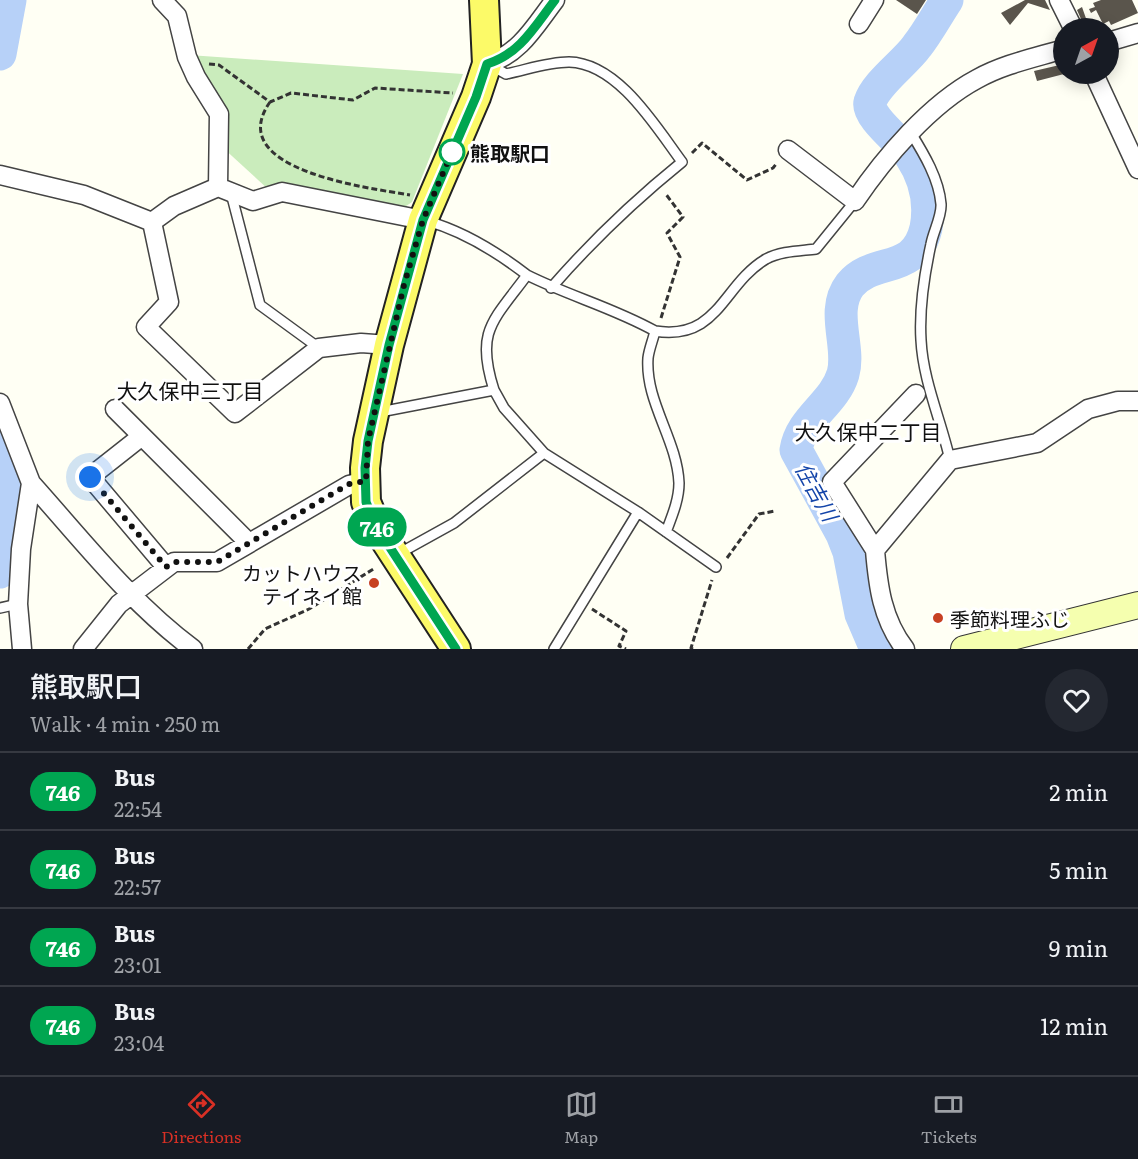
<!DOCTYPE html>
<meta charset="utf-8">
<style>
:root{--surface:#171b24;--page:#242831;--text:#f1f3f6;--muted:#9ea1a6;--line:#363941;--accent:#d93025}
body{margin:0;font-family:Literata,"Noto Sans JP",serif;background:var(--page);color:var(--text);height:100vh;display:flex;flex-direction:column;font-size:22px;white-space:nowrap}
*{box-sizing:border-box;margin:0}
p{font-size:20px;color:var(--muted)}
.icon{flex:none;width:33px;height:33px;fill:none;stroke:currentColor;stroke-width:2;stroke-linecap:round;stroke-linejoin:round}
.map{position:relative;height:649px;overflow:hidden}
.side{display:flex;flex-direction:column;background:var(--surface);flex:1}
.side>*{flex:none}
.badge{padding:0 12px;border-radius:20px;font-size:21px;line-height:39px}
.needle{width:39px;rotate:40deg}
.tools{position:absolute;left:1053px;top:18px;display:grid;gap:12px}
.tools a{display:grid;place-items:center;width:66px;height:66px;border-radius:50%;background:var(--surface);box-shadow:0 3px 15px #0003;font-size:30px}
.you{position:absolute;width:30px;height:30px;margin:-15px;border:4px solid #fff;border-radius:50%;background:#1a73e8;box-shadow:0 0 0 9px #1a73e833}
.map>.badge{position:absolute;translate:-50% -50%;box-shadow:0 0 0 3px #fff}
.round{display:grid;place-items:center;flex:none;width:63px;height:63px;border-radius:32px;background:var(--page)}
.head{display:flex;align-items:center;justify-content:space-between;height:102px;padding:0 30px}
h1{font-size:28px;font-weight:600;line-height:45px}
ul{padding:0;list-style:none}
li{display:flex;align-items:center;gap:18px;height:78px;padding:0 30px;border-top:2px solid var(--line)}
li div{flex:1}
li b{display:block;font-size:22px}
li em{font-style:normal}
li .badge{min-width:66px;font-weight:700;text-align:center}
.tabs{display:flex;justify-content:space-around;align-items:center;height:84px;border-top:2px solid var(--line);background:var(--surface);font-size:16px;color:var(--muted)}
.tabs a{display:grid;justify-items:center;gap:3px}
.tabs .current{color:var(--accent)}
.map>svg:first-child{display:block}
.green{fill:#caecbc}
.lines{fill:none;stroke-linecap:round;stroke-linejoin:round}
.river{stroke:#b7d1f8;stroke-width:33}
.building{fill:#5a554c}
.service-casing{stroke:#444;stroke-width:12}
.minor-casing{stroke:#444;stroke-width:21}
.secondary-casing{stroke:#333;stroke-width:28}
.primary-casing{stroke:#222;stroke-width:32}
.path{stroke:#333;stroke-width:3;stroke-dasharray:6 3;stroke-linecap:butt}
.service{stroke:#fff;stroke-width:9}
.minor{stroke:#fff;stroke-width:18}
.secondary{stroke:#f5ffaf;stroke-width:26}
.primary{stroke:#fcfa68;stroke-width:28}
.line-casing{stroke:#fff;stroke-width:14}
.line{stroke:#00a651;stroke-width:9}
.walk{stroke:#111;stroke-width:6;stroke-dasharray:0 10.8}
.stop-dot{fill:#fff;stroke:#00a651;stroke-width:3}
.poi-dot{fill:#c74123;stroke:#fff;stroke-width:2}
.labels{text-anchor:middle;dominant-baseline:central;stroke-width:6;stroke-linejoin:round;paint-order:stroke}
.stop-label{font-size:20px;font-weight:bold;fill:#111;stroke:#fff;text-anchor:start}
.poi-label{font-size:20px;fill:#111;stroke:#fff;text-anchor:end}
.neighbourhood-label{font-size:21px;fill:#111;stroke:#fff}
.water-label{font-size:21px;font-style:italic;fill:#1445a9;stroke:#fff}
</style>
<div class="map">
<svg width="1138" height="649" viewBox="0 0 1138 649">
<rect width="100%" height="100%" fill="#fffff4"/>
<path class="green" d="M189 55 463 74 412 202 399 211 269 190 221 146Z"/>
<g class="lines">
<path class="river" d="M0 54 10 0
M0 446 6 487 0 572
M876 649 861 614 849 552 842 534 796 450C801 418 834 404 843 374 851 347 830 311 850 285 874 256 915 276 926 228 931 202 924 176 910 155 901 142 866 116 870 102 876 83 906 62 917 46 928 32 937 15 947 0"/>
</g>
<path class="building" d="M896 0H926L917 14Z
M1025 0H1045L1050 10 1028 3 1010 25 1001 13Z
M1101 0H1132L1138 13 1111 25 1109 21 1103 24 1096 10 1091 13 1089 9 1095 7 1093 3Z
M1082 7 1089 27 1085 28 1077 10Z
M1064 64V74L1037 81 1034 71Z"/>
<g class="lines">
<defs>
<path id="service" d="M490 65 506 74C526 70 548 62 569 62 618 63 656 127 682 162 635 200 591 242 551 288
M911 133C924 154 939 179 941 204 942 216 933 232 931 244 924 276 919 308 921 340 923 381 941 420 950 460
M231 193 260 305 319 348
M427 221C463 231 497 252 527 275 493 321 475 331 494 390
M527 275C569 296 614 308 655 331
M380 412 494 390 504 408 544 453 638 512 716 567
M666 532C672 516 679 500 679 483 677 439 645 402 648 358 649 349 653 340 655 331 719 341 722 285 766 259 781 251 800 251 816 249L855 201
M398 554 454 523 544 453
M0 608 18 604
M554 649 638 512"/>
<path id="minor" d="M162 0 177 16 187 57 196 77 219 114 218 187
M1059 0 1073 28
M859 24 874 0
M1108 42 1138 33
M487 64C520 54 535 26 555 0
M1094 74 1138 169
M788 150 855 201C884 158 930 104 977 79 1004 64 1034 58 1064 49
M0 175 84 195 152 222
M152 222 169 302 146 327 235 413 319 348 361 343 389 345
M152 222 174 206 218 187 253 201 282 192 423 220
M0 403 31 483 21 549 18 604 22 649
M115 409 249 543
M142 436 90 477 166 567
M31 483C83 541 131 603 193 649
M875 550 832 482 916 394
M83 649 119 604 174 562H217L349 485 366 481
M905 649C882 619 878 586 875 550L950 460 1037 443 1088 409 1118 401H1138"/>
<path id="secondary" d="M964 649 1138 605"/>
<path id="primary" d="M456 649 376 526 366 502 365 468 368 441 389 345 423 220 476 97 487 64 484 0"/>
</defs>
<use href="#service" class="service-casing"/>
<use href="#minor" class="minor-casing"/>
<use href="#secondary" class="secondary-casing"/>
<use href="#primary" class="primary-casing"/>
<path class="path" d="M209 64 219 65 270 102 291 93 353 100 375 88 453 93
M270 102C222 170 369 188 410 195
M692 153 702 143 747 180 773 168 777 163
M661 318 680 257 667 233 683 217 665 193
M727 558 759 514 775 511
M592 609 626 631 619 646 626 649
M248 649 265 629 309 609 375 568
M693 649 691 648 712 580"/>
<use href="#service" class="service"/>
<use href="#minor" class="minor"/>
<use href="#secondary" class="secondary"/>
<use href="#primary" class="primary"/>
</g>
<g class="lines">
<defs>
<path id="line" d="M456 649 376 526 366 502 365 468 368 441 389 345 423 220 476 97 487 64C520 54 535 26 555 0"/>
</defs>
<use href="#line" class="line-casing"/>
<use href="#line" class="line"/>
<path class="walk" d="M90 477 166 567 174 562H217L349 484 366 481 368 441 404 285 423 220 452 152"/>
</g>
<circle class="stop-dot" cx="452" cy="152" r="12"/>
<g class="poi-dot">
<circle cx="374" cy="583" r="6"/>
<circle cx="938" cy="618" r="6"/>
</g>
<g class="labels">
<g class="stop-label">
<text x="470" y="152">熊取駅口</text>
</g>
<g class="poi-label">
<text x="362" y="572">カットハウス<tspan x="362" dy="23">テイネイ館</tspan></text>
<text x="950" y="618" text-anchor="start">季節料理ふじ</text>
</g>
<g class="neighbourhood-label">
<text x="190" y="389">大久保中三丁目</text>
<text x="868" y="430">大久保中二丁目</text>
</g>
<g class="water-label">
<text transform="translate(818 491) rotate(61)">住吉川</text>
</g>
</g>
</svg>
<div class="tools">
<a><svg class="needle" viewBox="-14 -14 28 28"><path d="M0-13l5 13h-10z" fill="#e53935"/><path d="M0 13l5-13h-10z" fill="#9ea1a6"/></svg></a>
</div>
<div class="you" style="left:90px;top:477px"></div>
<b class="badge" style="left:377px;top:527px;background:#00a651;color:#fff">746</b>
</div>
<section class="side">
<div class="head"><div><h1>熊取駅口</h1><p>Walk · 4 min · 250 m</p></div><a class="round"><svg class="icon" aria-label="heart" viewBox="0 0 24 24"><path d="M12 20l-8-8c-3-5 5-10 8-4 3-6 11-1 8 4z"/></svg></a></div>
<ul>
<li><span class="badge" style="background:#00a651;color:#fff">746</span><div><b>Bus</b><p>22:54</p></div><em>2 min</em></li>
<li><span class="badge" style="background:#00a651;color:#fff">746</span><div><b>Bus</b><p>22:57</p></div><em>5 min</em></li>
<li><span class="badge" style="background:#00a651;color:#fff">746</span><div><b>Bus</b><p>23:01</p></div><em>9 min</em></li>
<li><span class="badge" style="background:#00a651;color:#fff">746</span><div><b>Bus</b><p>23:04</p></div><em>12 min</em></li>
</ul>
</section>
<nav class="tabs">
<a class="current"><svg class="icon" aria-label="directions" viewBox="0 0 24 24"><path d="M12 3l9 9-9 9-9-9zM9 14v-3h6M13 9l2 2-2 2"/></svg>Directions</a>
<a><svg class="icon" aria-label="map" viewBox="0 0 24 24"><path d="M3 6l6-2 6 2 6-2v14l-6 2-6-2-6 2zM9 4v14M15 6v14"/></svg>Map</a>
<a><svg class="icon" aria-label="tickets" viewBox="0 0 24 24"><path d="M3 7h18v10H3zM15 7v10"/></svg>Tickets</a>
</nav>
